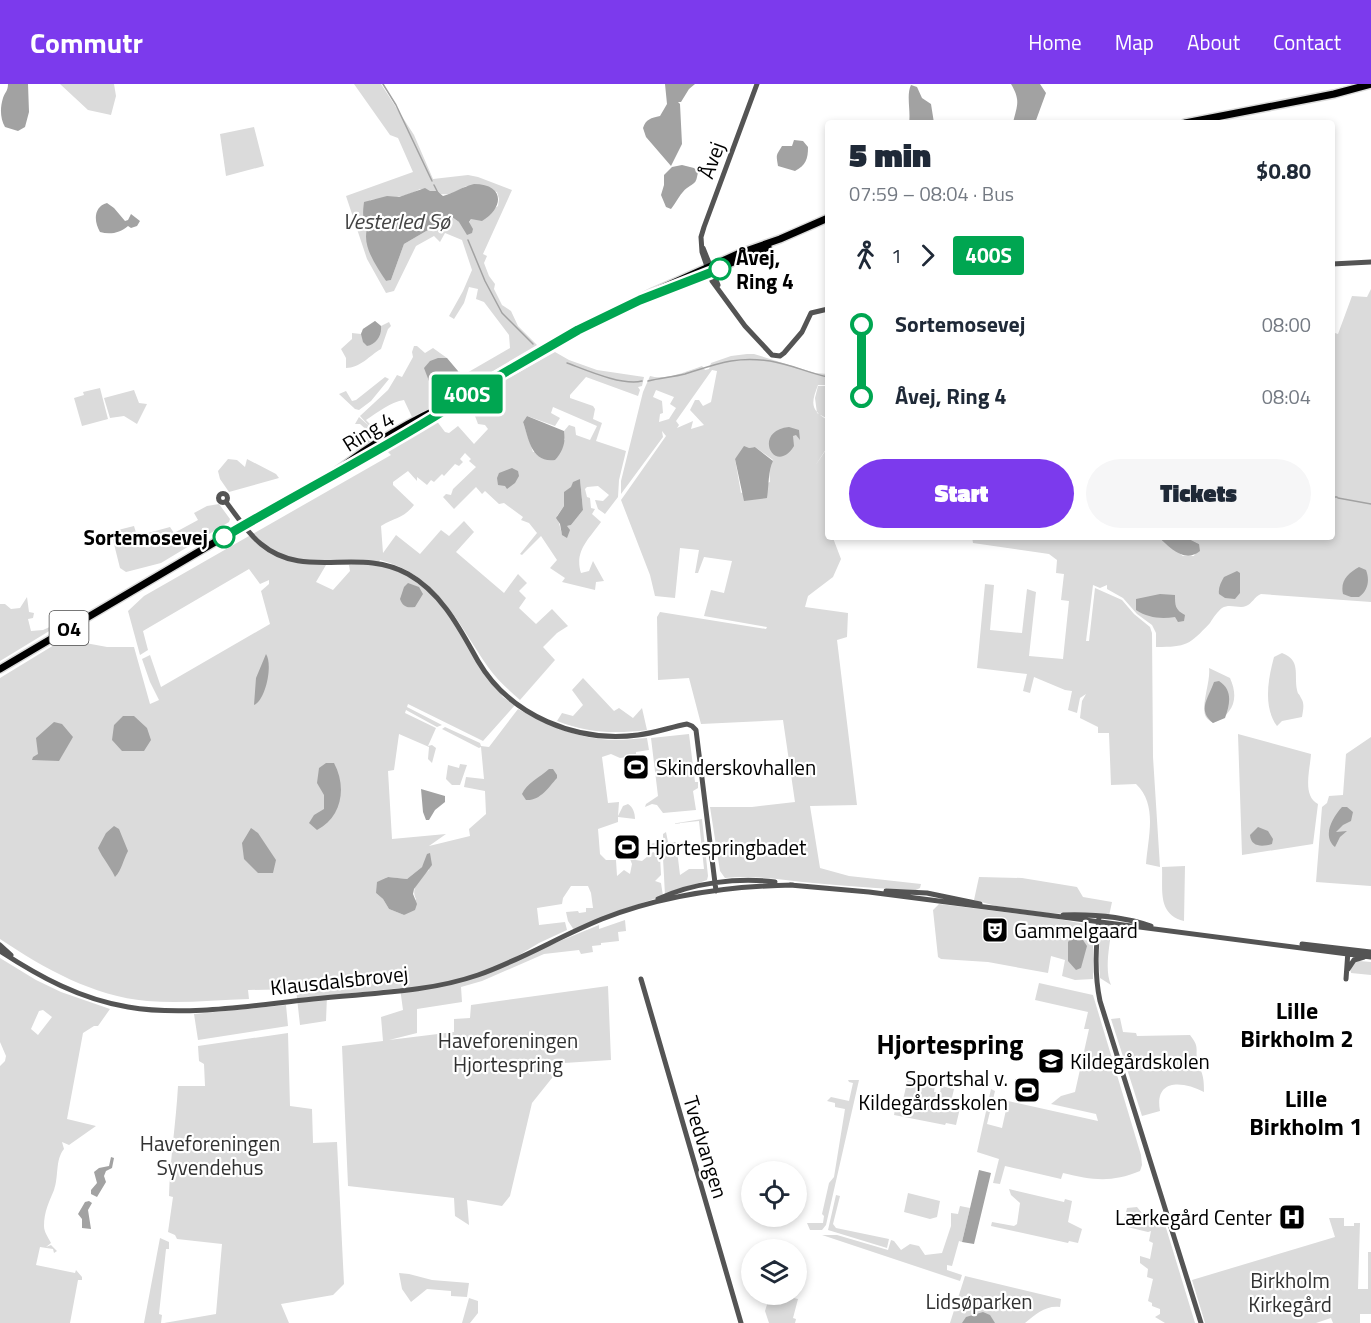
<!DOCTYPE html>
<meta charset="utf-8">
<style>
:root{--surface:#fff;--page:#f6f6f7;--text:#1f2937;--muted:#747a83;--accent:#7c3aed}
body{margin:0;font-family:"Titillium Web",sans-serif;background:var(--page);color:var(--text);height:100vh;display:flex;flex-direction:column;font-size:22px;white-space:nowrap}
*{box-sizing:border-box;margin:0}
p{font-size:20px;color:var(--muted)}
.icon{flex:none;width:33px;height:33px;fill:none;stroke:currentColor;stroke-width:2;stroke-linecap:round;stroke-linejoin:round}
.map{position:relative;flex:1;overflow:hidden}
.drawer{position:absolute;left:825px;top:36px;width:510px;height:420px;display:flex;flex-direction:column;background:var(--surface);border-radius:6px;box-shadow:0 3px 9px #0003}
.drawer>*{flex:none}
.badge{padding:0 12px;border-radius:4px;font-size:21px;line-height:39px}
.buttons{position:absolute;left:741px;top:1077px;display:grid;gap:12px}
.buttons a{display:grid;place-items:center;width:66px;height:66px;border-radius:50%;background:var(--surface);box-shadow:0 3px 9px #0003;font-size:30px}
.map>.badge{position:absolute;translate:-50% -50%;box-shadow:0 0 0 3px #fff}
.legs{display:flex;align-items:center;gap:9px;height:66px;padding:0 24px;font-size:20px}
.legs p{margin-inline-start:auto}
.head{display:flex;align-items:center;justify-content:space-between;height:102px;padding:0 24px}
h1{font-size:33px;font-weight:800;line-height:45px}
.cta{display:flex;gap:12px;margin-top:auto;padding:12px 24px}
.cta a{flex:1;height:69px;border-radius:36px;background:var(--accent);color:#fff;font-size:24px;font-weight:800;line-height:69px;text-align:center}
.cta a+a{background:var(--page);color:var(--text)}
ul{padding:0 24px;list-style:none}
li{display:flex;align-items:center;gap:21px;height:72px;font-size:22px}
li i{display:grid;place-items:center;width:9px;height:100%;margin:0 8px;background:currentColor}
li i::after{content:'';width:15px;height:15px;margin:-8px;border:4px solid;border-radius:50%;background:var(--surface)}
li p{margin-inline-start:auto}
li:first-child i{background:linear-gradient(#0000 50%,currentColor 0)}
li:last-child i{background:linear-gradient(currentColor 50%,#0000 0)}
header{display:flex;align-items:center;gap:36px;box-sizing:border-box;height:84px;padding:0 30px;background:var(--accent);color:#fff}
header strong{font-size:28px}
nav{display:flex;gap:33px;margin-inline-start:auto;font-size:21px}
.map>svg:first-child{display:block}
.green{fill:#dbdbdb;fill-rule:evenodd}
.water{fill:#a2a2a2}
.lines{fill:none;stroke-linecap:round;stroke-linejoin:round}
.stream{stroke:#a2a2a2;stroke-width:1.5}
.major-casing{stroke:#dbdbdb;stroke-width:10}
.minor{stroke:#545454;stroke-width:5}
.major{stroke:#000;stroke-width:7}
.line-1-casing{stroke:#fff;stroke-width:14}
.line-1{stroke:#00a651;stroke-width:9}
.stop-1-dot{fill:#fff;stroke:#00a651;stroke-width:3}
.labels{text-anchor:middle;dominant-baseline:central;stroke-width:4.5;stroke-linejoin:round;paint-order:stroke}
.shield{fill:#fff;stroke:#4c4c4c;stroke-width:1.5}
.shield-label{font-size:20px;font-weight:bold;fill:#000}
.street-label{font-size:21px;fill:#000;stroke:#fff}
.stop-label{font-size:21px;font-weight:bold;fill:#000;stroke:#fff;text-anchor:start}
.poi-label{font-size:21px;fill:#000;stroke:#fff;text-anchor:start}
.park-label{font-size:21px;fill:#323232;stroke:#fff}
.water-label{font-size:22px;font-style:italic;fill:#434343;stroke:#fff}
.quarter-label{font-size:24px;font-weight:bold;fill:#000;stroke:#fff}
.district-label{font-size:27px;font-weight:bold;fill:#000;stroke:#fff}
</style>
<header>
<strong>Commutr</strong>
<nav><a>Home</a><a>Map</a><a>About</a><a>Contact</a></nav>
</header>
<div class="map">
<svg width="1371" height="1239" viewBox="0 0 1371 1239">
<rect width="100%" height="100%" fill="#fff"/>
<path class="green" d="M60 0H114L116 12 111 31 88 26Z
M354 0H381L414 51 433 95 468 91 478 93 512 106 483 170 487 172 484 179 489 192 495 200 494 205 502 221 511 227 518 242 537 261 415 333H412L404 316C391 318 378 328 366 336L372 342 371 349 374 357 354 369 370 349 360 340H355L359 333 369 342 360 332 388 306 397 291 402 293 413 273 412 268 414 262H417L425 269 433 264 447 274H438L456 299 458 287 465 290 510 264 509 251 484 218 476 215 478 205 469 203 464 219 454 235 449 232 463 207 472 186 462 156 445 149 440 158 434 152 416 162 394 207 386 209 367 175 346 112 413 88 398 54 390 51ZM466 102 497 108 499 115 498 122 477 135H471L469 139 459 138 452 133 449 138 428 146 404 160 391 196 386 197 374 176 367 158 373 144 368 142 370 116C387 114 405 114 420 105 441 110 447 115 466 102Z
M254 43 264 82 226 92 220 50Z
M1371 205V518L1261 510C1254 513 1252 520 1246 522 1239 525 1230 519 1222 524 1218 527 1213 534 1210 539 1189 561 1187 563 1156 563V549L1152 541 1137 530 1123 514 1107 505V501L1100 504 1093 501 1086 557H1089L1095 504 1122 516 1134 530 1150 543 1152 549 1153 673 1160 783 1146 780C1148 753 1158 721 1136 700L1111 701 1109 649H1098V643L1080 634 1082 617 1086 610 1080 614 1077 629 1068 626 1072 607 1065 606 1034 593 1030 609 1023 607 1027 590 977 584 985 500 994 501 990 546 1022 549 1027 505 1036 508 1029 572 1063 575 1069 517 1061 516 1064 490 1056 489 1057 476 1049 470 973 459 972 453H1157L1183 472H1194L1199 460 1185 453H1332V248L1338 250 1352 212 1367 213Z
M375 237 381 242 389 238 391 242 388 245 381 265C369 272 360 284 346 284V274L341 265 352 255V249L361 250 363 245Z
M555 268 569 276 597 286 644 293 642 302 638 303 640 306 638 312 586 293 570 311V314L593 322 595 325 593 335 602 339 596 357 626 367 619 396 618 413 605 430 598 425 595 416 603 417 609 411 598 402 587 403 585 405 587 413 590 414 591 424 595 425 592 430 601 438C589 455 574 467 581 489L589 487 593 477 604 497 596 498 595 506 562 498 565 494 550 484 557 476 541 452 522 471 520 470 537 449 529 439 521 436 523 433 504 419 499 420 485 407 482 410 476 403 454 425 443 413 446 410 451 411 453 405 476 383 469 377 471 375 465 369 460 375 463 378 459 382 455 380 444 392 442 390 434 398 431 396 427 401 417 393V397L408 387 393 398V401L414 421C403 435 395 433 381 442L383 469 396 451 420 470 441 446 449 452 464 437 474 448 456 468 504 509 518 490 527 499 519 507 526 514 519 524 536 540 552 525 568 542 557 549 543 563 555 576 520 616C509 606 497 596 488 583 457 538 438 491 380 476L378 480C394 486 411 491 424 503 457 533 477 576 503 613L515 621 483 657 408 620 407 623 442 641 437 643 406 626 405 629 436 644 428 662 432 661 436 664 432 679 428 675 429 663 399 650 394 686 388 687 392 755 446 750 429 762 470 752 469 745 486 730 485 707 464 703 466 693 484 695 481 663 479 664 442 645 445 643 480 659 481 662 489 663 518 625C544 639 571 652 601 655 616 657 632 655 647 654L649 666 636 668V672L620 674 611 670 602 673 608 719 619 718 618 732 623 722 628 720C633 723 635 729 635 735L618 733V738L598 745 600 770 606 776H616L617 792 624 786 630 790 632 780 630 775 642 777 653 768 660 772 661 791 655 797 661 799 663 812 618 827 574 846 568 837 566 828 578 827 579 829 586 828V824H593L591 809 588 802H571L563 814 562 820 537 824 539 841 565 838 567 846 539 859 506 879 599 841V845L625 836 626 847 618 848 619 857 601 859V861L592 862 593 868 581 870 579 866 544 870 482 897 461 903 462 918 417 925V949L389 956 454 948V935L470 934 471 921 608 902 611 976 564 979 532 1019 510 1112 502 1122 467 1116 469 1141 455 1132 454 1114 348 1102 342 962 383 957 381 933 403 926 400 904 327 912 326 937 300 941 296 905 248 906 249 915C215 916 181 920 147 917 93 912 45 885 0 855V594L64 555 107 563H134L150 620 159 616 150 598 142 575 150 571 161 603 270 540 261 507 269 500V496L260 500 249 485 143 547 148 566 140 571 128 527 144 512 391 371 386 366 436 336 445 348 449 349 458 342 474 360 488 345 485 341 478 340 475 332 466 323 460 326 457 323ZM553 323 597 342 590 356 576 351 575 343 569 341 564 347 565 356 533 368 523 338 527 332 555 342 560 334 551 329ZM580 395 583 426 571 441 567 442 562 450 557 432 564 422C563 410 571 403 580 395ZM326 481H349L350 487 333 506 316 498ZM425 778 429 786C420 793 410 804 416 815L404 831 389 825 383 815 376 809 387 793 407 795 422 783Z
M747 270H754L815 289 828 290V301H818C811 319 810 326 828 336V362L815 382 828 363V453H835L833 454 841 475 833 493 808 512 805 523 848 529 847 553 837 556 857 721 810 722 820 784 849 792 921 800 920 804 916 806C882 805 848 802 813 799 784 796 754 791 725 794L720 787 710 723H752L795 718 783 636 701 640 689 594 658 596 657 533 660 528 766 545 767 543 704 532 711 506 724 509 732 477 704 473 698 489H695L699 466 680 464 675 514 655 512 650 491 621 416 666 352 662 347 663 353 621 410V397L643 308 650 292C665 297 688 287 702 282L705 286 709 285 711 279 731 272ZM712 286 717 287 711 318 703 322 699 316H695L690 326 704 341 691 345 693 337 677 344 679 341 676 337ZM656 306 674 313 670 320 676 324 669 335 659 338 660 330 663 329 662 317 653 313ZM755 363 773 376 769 383 770 398 741 409 735 375 749 364Z
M385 293 389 295 371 317 359 326 355 325 339 310 346 307 352 317 356 316Z
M818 302H828V335L817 329 815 314Z
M100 304 108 335 82 342 74 314 84 311 83 308Z
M134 306 139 319 147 320 137 340 124 332 110 334 104 314Z
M228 375 237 376 245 383 247 375 276 390 279 394 229 408 220 395 218 387Z
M219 420 230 435 229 438 161 479 126 488 120 484 112 452 114 447 134 442 137 452 170 443 174 449 198 436 194 429 207 422Z
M27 513 29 528 34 529 33 534 28 535 31 547 43 546 54 541 53 536 61 531 64 538 0 577V520H5L11 525 20 524Z
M1282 569C1301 576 1294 590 1297 606 1298 611 1299 609 1301 614 1305 620 1303 626 1302 633L1282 637 1277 642C1263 623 1268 595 1274 573Z
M1209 584 1230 594C1239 614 1234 630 1213 639 1211 637 1208 636 1206 633 1200 623 1211 597 1209 584Z
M583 594 614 627 619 624 633 634 642 624 647 646C615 650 587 649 557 637L562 629 573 632 583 621 572 606Z
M689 650 695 698H698V704L693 707 696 726 663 729 657 721 652 720 645 723 646 720 658 712 651 654Z
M1238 650 1311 670C1310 686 1302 712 1318 720L1313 760 1242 771Z
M1371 653V802L1316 798 1322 723 1327 719 1329 712 1343 711 1346 670Z
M460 680 467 681 460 701H452L446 695 448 681 459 684Z
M702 735 708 792 707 796 665 811 663 774 661 769 650 763 649 760 663 758V750L666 748 668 758H676L680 791 689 785H704L699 737 671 740Z
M1185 782 1184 837C1157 830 1163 806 1162 783Z
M979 793 1022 794 1077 803 1083 813 1112 818 1109 832 1048 829 996 822 974 816Z
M939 820 1053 834 1090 841 1093 846V895L1075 896 1062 892 1065 876 1051 872 1048 889 988 878 941 875 938 873 933 826Z
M1106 842H1112C1110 860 1104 885 1111 901L1100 894C1099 880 1097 853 1106 842Z
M0 874 36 896 61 908 110 925 98 942H94L83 949 67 1035 96 1042 69 1061 62 1058 64 1065C55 1076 59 1092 54 1106 49 1118 44 1128 44 1142 44 1148 48 1153 51 1159L46 1163 51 1161 57 1167 54 1169 53 1165 40 1163 36 1181 75 1189 76 1186 82 1193V1196H78L70 1239H0V982L5 977 6 972 0 958ZM43 926 52 933 38 951 31 945 39 927Z
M1359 877 1371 878V891L1351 889 1350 884 1355 878Z
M1039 899 1093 911 1141 1071 1142 1081 1140 1087C1111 1099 1092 1096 1063 1089L1061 1095 1005 1082 1000 1100 993 1099 999 1075 977 1068 991 1005 995 1007 987 1040 1002 1044 1008 1017 1098 1037 1096 1030 1051 1020 1061 1012 1075 1008 1089 945H1084L1088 928 1035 916Z
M286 921 288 942 198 956 194 930Z
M1120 934 1123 948 1136 949 1137 952 1190 951C1201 965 1194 965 1198 979 1203 991 1204 994 1204 1008 1183 997 1154 994 1160 1027L1142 1032 1111 935Z
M288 949 290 1022 312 1025 313 1059 337 1058 344 1200 333 1211 281 1220 289 1239H164L216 1230 222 1160 177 1155 175 1151 168 1148 173 1113 169 1112C170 1075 176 1039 178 1002H205L204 980 199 977 198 962Z
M908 994 935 1000 934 1008 940 1009 941 1002 954 1005 950 1022 960 1024 956 1041 946 1039 945 1041 894 1031 897 1015 903 1016Z
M848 996H859L826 1141 822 1146H810L807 1139H823L824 1132 822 1130 829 1099 834 1093 845 1025 835 1023V1019L827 1017 831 1013 849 1017 853 999 849 998Z
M1009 1105 1064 1118 1065 1115 1072 1117 1068 1138 1082 1145 1078 1159 1069 1157 1068 1159 991 1142 992 1138 1014 1142 1017 1140 1020 1119 1011 1111Z
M908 1109 940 1117 937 1133 930 1135 904 1128Z
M836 1111 840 1112 833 1140 836 1144 889 1155 887 1164 828 1146Z
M960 1122 970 1124 962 1158 959 1157 952 1182 947 1181V1186L962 1191 960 1197 822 1151H837L888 1166 891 1156 894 1157 901 1166 910 1160 919 1162 925 1171 942 1169 951 1142V1129L958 1130Z
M1137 1123 1142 1129 1159 1131 1163 1134 1195 1239H1165L1155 1233 1160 1230V1225L1152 1222V1219L1148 1217 1153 1195 1147 1193 1148 1185 1140 1179V1172L1150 1175 1153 1159 1149 1157 1151 1147 1148 1148 1123 1142 1127 1124Z
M1329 1134H1344V1142H1354V1139H1360L1358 1205H1368V1168H1371V1230H1360V1239H1333L1331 1234 1316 1239H1205L1192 1196 1335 1153Z
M160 1154 169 1158V1165H166L159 1230 162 1231 161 1239H144Z
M399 1189 409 1190 432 1196 469 1199 467 1213 451 1212V1207L427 1205 411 1218 402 1205Z
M965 1192 1061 1215 1060 1223C1046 1221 1036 1230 1025 1239H950Z
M770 1211H781L798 1215 793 1234 796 1235 795 1239H769L765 1227Z
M469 1214 478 1217V1229L470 1239H462Z"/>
<path class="water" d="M8 0H28L29 28 25 43 18 47 5 43C0 34 0 24 3 14 5 8 8 7 8 0Z
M665 0H695L689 5 681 18H678L680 20 682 60 671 82 646 53 643 44C646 35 651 34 660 32L667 20Z
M1011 0H1040L1046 9 1035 39H1013C1017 21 1021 17 1011 0Z
M911 1 917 3 922 14 931 20 934 39H909C911 27 906 11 911 1Z
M794 56 803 57 808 63C808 75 806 81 795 87L778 82C776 70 776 72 782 62H792Z
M682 81 694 84 698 88C696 99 696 98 687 104 681 108 676 119 671 125L666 123 661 111 664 101V91L672 83Z
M474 100C504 100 505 123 482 137L471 135 469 138 473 145 472 149 467 151 459 138 452 133 449 138 428 146 404 160 391 196 386 197C377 183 362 163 367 145L373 143 366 141C362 133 363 127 364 118L387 112 399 113 425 104 430 107H437L443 112C454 109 462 103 474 100Z
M107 119 114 124 125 137 128 136 131 130 140 137 137 142 131 144 128 142C120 149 110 151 100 148 94 138 93 123 107 119Z
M375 237 381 242C382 252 376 260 367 262L363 258 361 250 363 245Z
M438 274H447L458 287C456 305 450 312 432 305L424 284 430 277Z
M527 332 564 347C566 358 563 367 555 376 531 379 529 355 523 338Z
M789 343 799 346 800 356 796 351 793 352 794 362C775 393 751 347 789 343Z
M744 362 749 364 755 363 773 377C768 386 769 402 767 414L744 417 735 375Z
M512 384 518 387 519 392 515 399 507 405 505 402 498 401 497 394 499 389Z
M580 395 583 426 571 441 567 442 570 446 567 454 562 451 560 440 556 434 564 422V408L571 403 573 398Z
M1158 453H1185L1199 460 1200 467C1184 480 1170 463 1158 453Z
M1359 483 1366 486C1370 496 1368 507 1359 513H1351L1343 510C1340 497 1348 489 1359 483Z
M1237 487 1240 489V509L1235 515 1225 514 1219 510C1218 504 1221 498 1224 493Z
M408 499 419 503 423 510 415 523C407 524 403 523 400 515L404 503Z
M1160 510 1175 511C1175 521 1175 526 1185 531L1184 537 1178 538 1175 533C1161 535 1148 534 1136 526V515Z
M266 570C273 580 266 616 254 621L256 594Z
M1219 597C1233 606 1230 620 1225 634L1213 639C1197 626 1208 615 1214 598Z
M123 632H134L147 644 151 656 144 667H122L112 656 114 641Z
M54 638 62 640 73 653 59 677 32 676 33 673 38 670 36 654Z
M326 679H334C347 703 342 733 317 746L309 739 314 731 324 725V711L317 699 319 684Z
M549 685H553L557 691V694C548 704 540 717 526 716L522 710C526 700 540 693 549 685Z
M421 705 445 712V718L435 726 429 736H426L423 728Z
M1342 723H1347L1353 728 1351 737 1343 741 1336 748 1347 747 1340 753 1335 763C1322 752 1332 734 1342 723Z
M114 742 119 745 128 767C123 776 122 786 115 793 110 782 103 775 98 764L106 749Z
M1258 743 1268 747 1273 755 1272 760C1262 763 1251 763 1250 751Z
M251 744 258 749 276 776 273 789H258L244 775 242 759Z
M430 769 432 781 414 805 413 810 417 820 415 826 404 831 389 825 383 815 376 809 377 798 388 793 407 795 422 783 427 770Z
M1072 853 1083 856 1087 862 1081 884 1076 886 1068 877V858Z
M111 1073 114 1074 112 1084 106 1087 104 1092 106 1098 97 1113 91 1110V1106L97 1099 94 1088 99 1084 109 1082Z
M979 1086 991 1089 974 1160 962 1158Z
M89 1117 92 1119 88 1126 91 1145 82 1144V1135L78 1130 85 1118Z
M983 1228 990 1231 995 1239H962L966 1233Z"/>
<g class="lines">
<path class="stream" d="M383 0 396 21 432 97
M434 101 439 111
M468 156 485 197 502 229 533 260
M567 279C586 286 622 302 642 297
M648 297C660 294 673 293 685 290 717 280 735 272 770 277 790 280 808 289 828 293
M1332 413H1337
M1338 414 1371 420"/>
<defs>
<path id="major" d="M1185 39 1334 10 1371 0
M657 211 768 163
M346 384 440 329
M334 389C370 361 411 336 454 318L578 246 653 208 740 169 780 155 828 134
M0 585 276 422 336 388"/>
</defs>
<use href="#major" class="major-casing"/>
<path class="minor" d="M757 0 704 143 701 153 702 168 712 197 745 242 772 271 780 272 784 269 802 248 811 229 828 225
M703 164 718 201
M1332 180 1371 178
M218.5 414a4.5 4.5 0 1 1 9 0a4.5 4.5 0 1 1-9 0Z
M226 418C237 432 247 449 261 460 305 497 358 462 408 490 442 509 460 545 478 577 510 632 577 659 638 651 655 649 671 643 687 640L692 642 696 646 716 807
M790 801 869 808 1371 873
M886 807 927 809 980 820
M658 815C692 799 738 793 775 798
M1063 831C1092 830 1124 833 1151 842
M1099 833C1096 861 1094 889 1100 917L1201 1239
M1302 860 1371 868
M0 861 11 871
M0 867C40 893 80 915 128 923 186 933 254 921 313 915 367 909 426 909 478 891 521 876 560 852 602 835 663 811 728 802 793 801
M1348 885 1354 876 1364 873
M641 895 741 1239
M1346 895 1348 867"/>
<use href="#major" class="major"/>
</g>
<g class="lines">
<defs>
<path id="line-1" d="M224 453C297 410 373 371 445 326L454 318 578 246 640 216 720 185"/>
</defs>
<use href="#line-1" class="line-1-casing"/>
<use href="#line-1" class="line-1"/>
</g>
<defs>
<symbol id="stadium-square" viewBox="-11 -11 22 22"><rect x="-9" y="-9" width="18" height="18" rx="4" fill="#000" stroke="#fff"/><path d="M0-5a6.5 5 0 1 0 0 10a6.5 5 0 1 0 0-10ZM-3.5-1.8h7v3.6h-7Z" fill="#fff"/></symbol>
<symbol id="theatre-square" viewBox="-11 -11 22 22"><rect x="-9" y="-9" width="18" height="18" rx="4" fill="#000" stroke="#fff"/><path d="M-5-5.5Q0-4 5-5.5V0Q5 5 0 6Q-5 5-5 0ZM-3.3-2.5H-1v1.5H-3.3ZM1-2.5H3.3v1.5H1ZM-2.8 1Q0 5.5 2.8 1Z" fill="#fff"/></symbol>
<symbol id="school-square" viewBox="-11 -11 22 22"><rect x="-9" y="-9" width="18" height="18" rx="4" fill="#000" stroke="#fff"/><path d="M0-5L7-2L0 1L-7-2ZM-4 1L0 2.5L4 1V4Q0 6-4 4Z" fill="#fff"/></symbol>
<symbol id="hospital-square" viewBox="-11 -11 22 22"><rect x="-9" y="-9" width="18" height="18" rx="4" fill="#000" stroke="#fff"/><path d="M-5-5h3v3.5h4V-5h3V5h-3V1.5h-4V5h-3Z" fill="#fff"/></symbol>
</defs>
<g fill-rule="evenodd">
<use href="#stadium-square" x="621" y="668" width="30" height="30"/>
<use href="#stadium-square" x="612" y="748" width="30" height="30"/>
<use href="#theatre-square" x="980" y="831" width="30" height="30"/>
<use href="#school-square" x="1036" y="962" width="30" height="30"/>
<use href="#stadium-square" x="1012" y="991" width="30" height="30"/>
<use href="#hospital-square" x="1277" y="1118" width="30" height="30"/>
</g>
<g class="stop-1-dot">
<circle cx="720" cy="185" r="10"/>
<circle cx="224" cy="453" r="10"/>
</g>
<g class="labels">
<rect class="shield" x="49.5" y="527" width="39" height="34" rx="4.5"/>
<g class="shield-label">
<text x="69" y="544">O4</text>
</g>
<g class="street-label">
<text transform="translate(711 76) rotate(-70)">Åvej</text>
<text transform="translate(368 347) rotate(-32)">Ring 4</text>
<text transform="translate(339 896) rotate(-6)">Klausdalsbrovej</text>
<text transform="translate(706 1063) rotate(73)">Tvedvangen</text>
</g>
<g class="stop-label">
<text x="736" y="173">Åvej,<tspan x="736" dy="24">Ring 4</tspan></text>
<text x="208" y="453" text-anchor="end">Sortemosevej</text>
</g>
<g class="poi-label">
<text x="656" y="683">Skinderskovhallen</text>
<text x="646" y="763">Hjortespringbadet</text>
<text x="1014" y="846">Gammelgaard</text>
<text x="1070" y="977">Kildegårdskolen</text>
<text x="1008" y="994" text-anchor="end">Sportshal v.<tspan x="1008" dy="24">Kildegårdsskolen</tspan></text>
<text x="1272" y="1133" text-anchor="end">Lærkegård Center</text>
</g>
<g class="park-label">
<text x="508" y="956">Haveforeningen<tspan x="508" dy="24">Hjortespring</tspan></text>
<text x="210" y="1059">Haveforeningen<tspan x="210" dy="24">Syvendehus</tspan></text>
<text x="1290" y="1196">Birkholm<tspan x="1290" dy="24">Kirkegård</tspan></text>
<text x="979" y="1217">Lidsøparken</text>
</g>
<g class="water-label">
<text x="396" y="137">Vesterled Sø</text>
</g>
<g class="quarter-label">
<text x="1297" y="926">Lille<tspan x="1297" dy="28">Birkholm 2</tspan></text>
<text x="1306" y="1014">Lille<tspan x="1306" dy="28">Birkholm 1</tspan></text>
</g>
<g class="district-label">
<text x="950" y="959">Hjortespring</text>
</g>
</g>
</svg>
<div class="buttons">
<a><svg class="icon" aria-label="locate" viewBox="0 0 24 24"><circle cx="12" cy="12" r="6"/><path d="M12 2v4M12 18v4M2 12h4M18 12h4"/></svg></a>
<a><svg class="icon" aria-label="layers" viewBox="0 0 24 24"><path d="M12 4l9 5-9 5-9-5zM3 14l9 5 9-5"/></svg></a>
</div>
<b class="badge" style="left:467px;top:310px;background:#00a651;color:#fff">400S</b>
<section class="drawer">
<div class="head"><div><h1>5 min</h1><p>07:59 – 08:04 · Bus</p></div><b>$0.80</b></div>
<div class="legs"><svg class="icon" aria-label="walk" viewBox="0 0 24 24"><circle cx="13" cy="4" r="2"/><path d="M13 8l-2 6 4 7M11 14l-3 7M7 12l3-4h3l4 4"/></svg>1<svg class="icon" aria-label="forward" viewBox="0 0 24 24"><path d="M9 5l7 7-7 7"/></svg><b class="badge" style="background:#00a651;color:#fff">400S</b></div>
<ul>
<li><i style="color:#00a651"></i><b>Sortemosevej</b><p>08:00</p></li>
<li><i style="color:#00a651"></i><b>Åvej, Ring 4</b><p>08:04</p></li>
</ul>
<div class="cta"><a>Start</a><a>Tickets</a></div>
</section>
</div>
